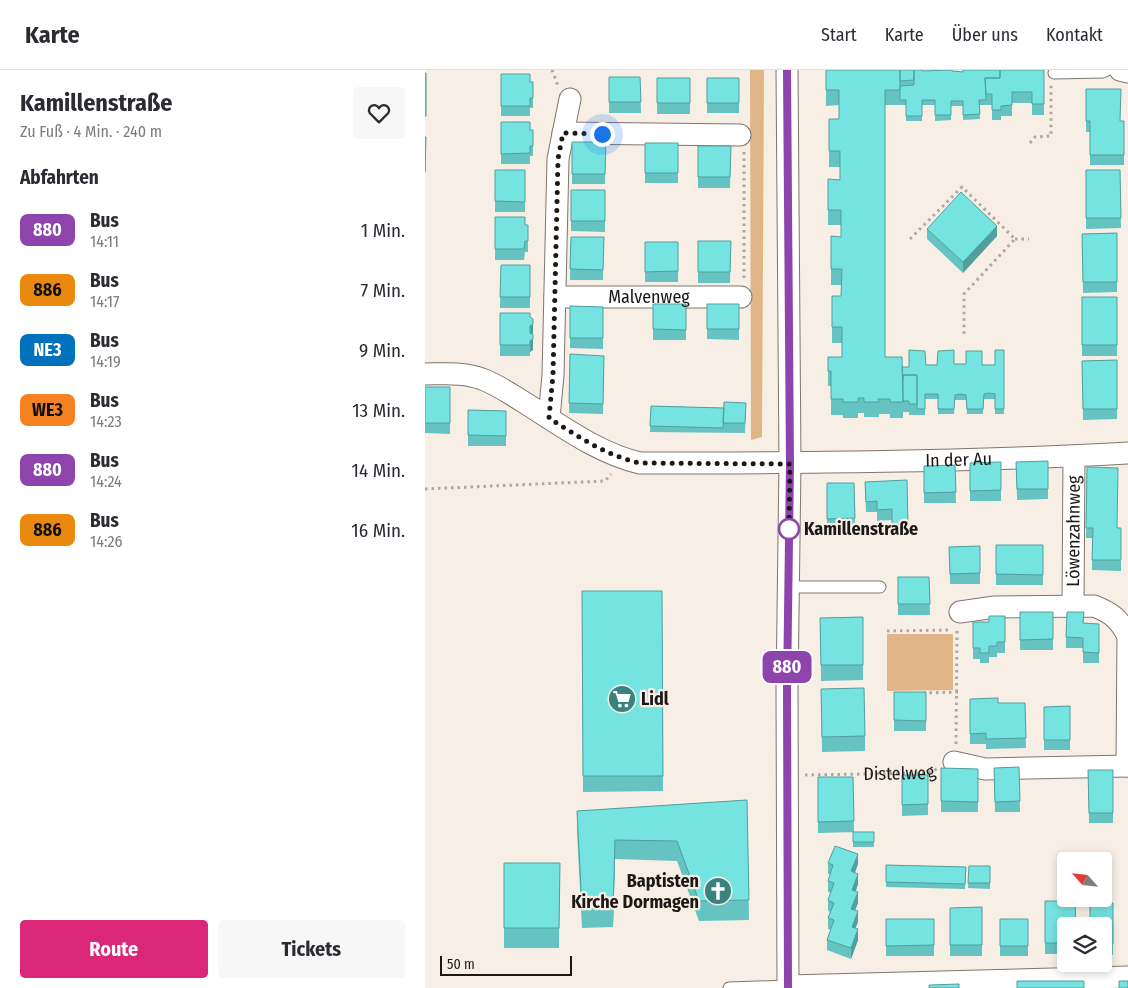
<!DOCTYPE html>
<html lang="de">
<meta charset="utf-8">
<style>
:root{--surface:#fff;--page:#f7f7f7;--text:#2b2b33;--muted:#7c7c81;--line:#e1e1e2;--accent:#db2777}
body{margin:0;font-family:"Fira Sans Condensed",sans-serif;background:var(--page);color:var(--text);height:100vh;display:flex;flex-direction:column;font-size:19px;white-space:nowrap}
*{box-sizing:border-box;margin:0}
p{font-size:16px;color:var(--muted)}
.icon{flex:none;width:28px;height:28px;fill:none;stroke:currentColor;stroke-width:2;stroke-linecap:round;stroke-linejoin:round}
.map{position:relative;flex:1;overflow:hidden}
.sheet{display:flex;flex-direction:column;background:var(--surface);width:425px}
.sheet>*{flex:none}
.badge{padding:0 10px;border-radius:8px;font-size:18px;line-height:32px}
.needle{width:32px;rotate:297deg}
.buttons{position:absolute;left:632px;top:782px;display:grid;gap:10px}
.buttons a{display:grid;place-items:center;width:55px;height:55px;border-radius:5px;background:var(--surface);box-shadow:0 2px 8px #0003;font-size:25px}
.scale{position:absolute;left:15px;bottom:12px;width:132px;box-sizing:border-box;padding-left:5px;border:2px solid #1b1815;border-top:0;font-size:14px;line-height:18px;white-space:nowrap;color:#1b1815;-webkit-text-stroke:4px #f7efe6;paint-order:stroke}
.you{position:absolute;width:25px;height:25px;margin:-12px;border:4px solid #fff;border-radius:50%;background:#1a73e8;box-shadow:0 0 0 8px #1a73e833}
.map>.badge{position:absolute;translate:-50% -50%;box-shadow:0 0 0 2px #fff}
h2{padding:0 20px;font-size:19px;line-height:45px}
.round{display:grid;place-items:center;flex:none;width:52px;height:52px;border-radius:5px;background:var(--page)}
.summary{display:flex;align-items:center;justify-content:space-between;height:85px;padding:0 20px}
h1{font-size:24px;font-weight:700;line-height:38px}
.action{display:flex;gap:10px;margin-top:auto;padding:10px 20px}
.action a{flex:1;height:58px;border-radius:5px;background:var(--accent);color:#fff;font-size:20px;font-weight:700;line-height:58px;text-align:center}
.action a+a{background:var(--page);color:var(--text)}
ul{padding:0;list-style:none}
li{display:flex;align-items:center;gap:15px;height:60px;padding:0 20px}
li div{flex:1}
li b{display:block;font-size:19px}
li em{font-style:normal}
li .badge{min-width:55px;font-weight:700;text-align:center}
header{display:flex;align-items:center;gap:30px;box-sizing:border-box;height:70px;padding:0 25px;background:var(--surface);border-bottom:1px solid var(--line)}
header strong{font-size:24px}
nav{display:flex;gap:28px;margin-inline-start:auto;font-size:18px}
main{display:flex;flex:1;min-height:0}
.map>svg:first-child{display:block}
.green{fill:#e0b689}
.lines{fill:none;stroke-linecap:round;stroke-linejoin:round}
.lane-casing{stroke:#7e766e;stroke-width:13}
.street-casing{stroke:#7e766e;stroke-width:23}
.path{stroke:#aea7a0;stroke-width:3;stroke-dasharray:2.5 4;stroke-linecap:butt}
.lane{stroke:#fff;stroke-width:11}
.street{stroke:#fff;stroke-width:21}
.wall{fill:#65c3c1}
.shaded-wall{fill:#529f9d}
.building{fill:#75e3e0;stroke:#529f9d}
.line-casing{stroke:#fff;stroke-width:11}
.line{stroke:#8e44ad;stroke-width:8}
.walk{stroke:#1b1815;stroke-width:5;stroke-dasharray:0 9}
.stop-dot{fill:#fff;stroke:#8e44ad;stroke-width:2.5}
.labels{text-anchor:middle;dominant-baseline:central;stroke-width:4.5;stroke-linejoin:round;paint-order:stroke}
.street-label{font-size:18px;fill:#1b1815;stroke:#f7efe6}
.stop-label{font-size:18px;font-weight:bold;fill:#1b1815;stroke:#f7efe6;text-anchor:start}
.poi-label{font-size:18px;font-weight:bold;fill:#1b1815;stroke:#f7efe6;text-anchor:start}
</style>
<header>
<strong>Karte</strong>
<nav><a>Start</a><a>Karte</a><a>Über uns</a><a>Kontakt</a></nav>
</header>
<main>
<section class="sheet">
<div class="summary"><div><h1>Kamillenstraße</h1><p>Zu Fuß · 4 Min. · 240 m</p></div><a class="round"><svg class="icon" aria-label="heart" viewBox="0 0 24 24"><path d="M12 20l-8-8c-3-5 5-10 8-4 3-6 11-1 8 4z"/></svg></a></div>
<h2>Abfahrten</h2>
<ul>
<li><span class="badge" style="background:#8e44ad;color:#fff">880</span><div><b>Bus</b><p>14:11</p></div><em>1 Min.</em></li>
<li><span class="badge" style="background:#eb880e;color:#111">886</span><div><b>Bus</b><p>14:17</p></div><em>7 Min.</em></li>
<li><span class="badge" style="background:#0072bc;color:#fff">NE3</span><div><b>Bus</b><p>14:19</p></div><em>9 Min.</em></li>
<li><span class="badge" style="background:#f58220;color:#111">WE3</span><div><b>Bus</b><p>14:23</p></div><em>13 Min.</em></li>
<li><span class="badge" style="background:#8e44ad;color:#fff">880</span><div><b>Bus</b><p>14:24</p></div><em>14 Min.</em></li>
<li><span class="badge" style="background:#eb880e;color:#111">886</span><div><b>Bus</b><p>14:26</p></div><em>16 Min.</em></li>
</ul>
<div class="action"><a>Route</a><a>Tickets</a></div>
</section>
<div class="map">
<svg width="703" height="918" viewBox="0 0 703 918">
<rect width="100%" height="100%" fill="#f7efe6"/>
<path class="green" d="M325 0H339L337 367 326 370Z
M462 564H528V620L462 621Z"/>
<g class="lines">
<defs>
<path id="lane" d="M629 3 678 2 682 0
M363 517H455
M304 918 363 916"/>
<g id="street">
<path d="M362 0 365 393 362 620 363 918"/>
<path d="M695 0 703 2"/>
<path d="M138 63 315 65"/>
<path id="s2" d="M130 227H316"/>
<path id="s3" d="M0 304C19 304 39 302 57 309 71 314 84 323 97 331 134 354 172 383 215 393 378 393 540 392 703 383"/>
<path d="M124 348 128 305 133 89 145 29"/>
<path id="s4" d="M648 536 649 386"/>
<path d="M535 542 570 537 669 536C687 543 694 549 703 566L702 696"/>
<path d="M529 692 560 699 703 696"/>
<path d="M363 916 703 907"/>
</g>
</defs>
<use href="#lane" class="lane-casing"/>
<use href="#street" class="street-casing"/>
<g class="path">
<path d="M127 0 133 16"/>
<path d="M605 73 610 67 626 66V15"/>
<path d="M485 169 537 117 590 169 539 224V265"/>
<path d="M590 169H604"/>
<path d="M319 208V82"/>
<path d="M0 419 180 411 186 404"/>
<path d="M462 561 527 560"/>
<path d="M498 623 533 622"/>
<path d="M531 674 532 560"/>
<path id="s1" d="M380 705 502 703 512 699"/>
</g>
<use href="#lane" class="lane"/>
<use href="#street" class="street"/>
</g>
<path class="wall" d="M401 0 538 2 619 0V45H607V33H587V46H576V50H567V35H554L555 49 538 50V36H526V50L510 51V35H497V51H481V35H460V287L478 297H484L501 295 529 294 570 295 579 280V344H570V329H559L558 344H542L541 330H530L529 344H513V329H500V345H484V342H478V348H465V344H454V347H439V343H433V348H418V345H406V316H403V287H417V273H407V226H416V215H406V166L416 167V155H403V109L415 110V97H404V49H414V35L401 36Z
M76 4 108 12V38H105V46H76Z
M184 7H215L216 43H184Z
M232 8H265V44H232Z
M282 8H314V43H282Z
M661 19 695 51H699V95H665V62H661Z
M76 52 105 60 108 76V86H105V94H76Z
M147 72H181L180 114H147Z
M220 73H253V113H220Z
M273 76H306L305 118H273Z
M70 100H100V142H70Z
M661 100H695L696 158 661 159Z
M146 120H180V162L146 161Z
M70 147 100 155H103V182H100L99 190H70Z
M502 159 572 166 538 203 502 169Z
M692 163V222L658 223 657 164Z
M146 167H179L178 210H145Z
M273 171H306L305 213H273Z
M220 172H253V212H220Z
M76 195H105V238H75Z
M657 227H692V286H657Z
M228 234H261V270H228Z
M282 234H314V270L282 269Z
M145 236 178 237V279L145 278Z
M75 243 105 247 108 249V280L105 282V286H75Z
M145 284 179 296 178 344 144 343Z
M692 290V349L658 350 657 291Z
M0 317H25V364L0 363Z
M321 333 320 363 225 362 226 336 299 338Z
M43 340 81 341V376H43Z
M623 391V429L592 430 591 392Z
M576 392V431H545V393Z
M530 395 531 433H499V396Z
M662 397 692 458H696V501L667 500V468H661Z
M440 412 483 454V465L467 466V450L452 451V442H441Z
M402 413H429L430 459H402Z
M571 475H618V515H571Z
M555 476V514H525L524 477Z
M473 507H504L505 545H473Z
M157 521H237L238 721 158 722Z
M595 542H628V580H595Z
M580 546V583H572V587H564V593H555V589H548V552H564Z
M438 547V610L396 611 395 548Z
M659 553 674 564V593H658V578H641V567Z
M396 619 440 666V681L397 682Z
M469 622H501V661H469Z
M545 629 573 633H600L601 678 561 679V674H545Z
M645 636V680H619V637Z
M594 697 595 742H570L569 698Z
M516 698 553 699V742H516Z
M663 700H688V753H664Z
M477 705H503V745L477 746Z
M393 707H428L429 762 393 763Z
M322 730 324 850 274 851 252 791 190 789 188 857 157 858 152 761V741Z
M428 762H449V777H428Z
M79 793H135L134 878H79Z
M403 793 433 794 430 803 433 814 431 821 433 833 430 840 433 852 430 858 433 870 426 889 402 880V870L406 860 403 859V848L405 842 403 841V830L406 823 403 822V811L405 804H403Z
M461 795 541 797 540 819 461 817Z
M544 796H565V819L543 818Z
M620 831 641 856V884H620Z
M688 833V885H679V856Z
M557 837V886H525V838Z
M461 849H509V886H461Z
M575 849H603V886H575Z"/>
<path class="shaded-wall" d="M572 156V166L538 203V192Z
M108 254V264L105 266V256Z
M108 269V280L105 282V271Z
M190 770V789L188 857V837Z
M433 784V794L426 812V801Z
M433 804V814L427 831V820Z
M433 822V833L426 850V839Z
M433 841V852L427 867V857Z
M433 859V870L426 889V878Z"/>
<path class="building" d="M401 0H475V20H460V287H477L478 332H465V329H453L454 332H439V328H433V332H418V329H406V301H403V287H417V257H407V226H416L417 199H406V166L416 167V140H403V109L415 110V81H404V49H414V20H401Z
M475 0H489V10L475 11Z
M489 0H497V1L527 0V1L538 2V0H575V8H560L561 30H554L555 44 538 45V31H526V45H510V30H497V46H481V30H475V16L489 15Z
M575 0H619V34H607V22H587V35L576 36V40H567V24H561L560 8H575Z
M0 3H1V46H0Z
M76 4H105V12H108V28H105V36H76Z
M184 7H215L216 32H184Z
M232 8H265V33H232Z
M282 8H314V33H282Z
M661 19H696L695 51H699V85H665V51H661Z
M76 52H105V60H108V76H105V83L76 84Z
M0 67H1L0 102Z
M147 72H181L180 104H147Z
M220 73H253V103H220Z
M273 76H306L305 107H273Z
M70 100H100V132L70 131Z
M661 100H695L696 148H661Z
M146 120H180V151H146Z
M536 122 572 156 538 192 502 159Z
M70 147H100V155H103V171H100L99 179H70Z
M692 163V212H658L657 164Z
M146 167H179L178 200 145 199Z
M273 171H306L305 202H273Z
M220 172H253V201L220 202Z
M76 195H105V227H75Z
M657 227H692V275H657Z
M228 234H261V260L228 259Z
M282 234H314V259H282Z
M145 236 178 237V268H145Z
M75 243H105V247L108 249V254L105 256V263L108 264V269L105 271V275H75Z
M484 280 500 281 501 295H512L513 281 529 280V294H541V281H557V295H570V280H579V339H570V324L564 323 559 324 558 339H542L541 325 536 324 530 325 529 339H513V324H500V339H492V305H478V310L477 297H484Z
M145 284 179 286 178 334 144 333Z
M692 290V339H658L657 291Z
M478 305H492V334H484V331H478Z
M0 317H25V353H0Z
M299 332 321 333 320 353H298Z
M226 336 299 338 298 358 225 356Z
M43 340 81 341V366L43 365Z
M623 391V419H592L591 392Z
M576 392V420L545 421V393Z
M530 395 531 422 499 423V396Z
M662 397 693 398 692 458H696V490H667L668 458H661Z
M482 410 483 454 467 455V439L452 440V431L441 432 440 412Z
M402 413H429L430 448 402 449Z
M571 475H618V505L571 504Z
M555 476V503L525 504 524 477Z
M473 507H504L505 534H473Z
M157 521H237L238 706H158Z
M595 542H628V569L595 570Z
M642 542H659L658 553 674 554V583L658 582V568L641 567Z
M564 546H580V572H572V576H564V583H555V578H548V552H564Z
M438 547V595H396L395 548Z
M439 618 440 666 397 667 396 619Z
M469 622H501V651L469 650Z
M573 628V633H600L601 668 561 669V663L545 664V629Z
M645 636V670H619V637Z
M594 697 595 731 570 732 569 698Z
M516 698 553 699V732L516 731Z
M663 700H688V743H664Z
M477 705H503V734L477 735Z
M393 707H428L429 751 393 752Z
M322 730 324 830 274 831 252 771 190 770 188 837 157 838 152 741Z
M428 762H449V772H428Z
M410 776 433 784 426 801 433 804 427 820 433 822 426 839 433 841 427 857 433 859 426 878 402 870 409 850 403 848 409 833 403 830 409 813 403 811 408 795 403 793Z
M79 793H135L134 858H79Z
M461 795 541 797 540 814 461 812Z
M544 796H565V813H543Z
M620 831H650L651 856H641V873H620Z
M665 833H688V874H679V856H665Z
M557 837V875H525V838Z
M461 849H509V875L461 876Z
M575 849H603V876H575Z
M592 911H659V918H592Z
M694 911H703V918H694Z
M534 914V918H504V915Z"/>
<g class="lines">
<defs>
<path id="line" d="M362 0 365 394 362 620 363 918"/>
</defs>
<use href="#line" class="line-casing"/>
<use href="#line" class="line"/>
<path class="walk" d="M177 64 138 63 133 89 128 305 124 348C152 366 182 386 215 393L365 394 364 459"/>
</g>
<defs>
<symbol id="supermarket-disc" viewBox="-11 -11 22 22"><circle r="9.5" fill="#3a8280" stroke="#f7efe6"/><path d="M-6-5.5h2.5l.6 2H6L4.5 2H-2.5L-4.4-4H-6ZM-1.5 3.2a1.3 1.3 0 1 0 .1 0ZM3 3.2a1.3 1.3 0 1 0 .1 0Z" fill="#fff"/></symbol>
<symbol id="church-disc" viewBox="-11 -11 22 22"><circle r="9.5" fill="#3a8280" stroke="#f7efe6"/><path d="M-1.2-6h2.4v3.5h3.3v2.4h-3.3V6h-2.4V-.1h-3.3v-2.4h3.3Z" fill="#fff"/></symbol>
</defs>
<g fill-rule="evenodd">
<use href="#supermarket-disc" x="181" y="613" width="32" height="32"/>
<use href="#church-disc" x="277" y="805" width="32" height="32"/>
</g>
<circle class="stop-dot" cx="364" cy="459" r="10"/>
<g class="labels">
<g class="street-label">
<text stroke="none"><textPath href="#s2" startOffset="94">Malvenweg</textPath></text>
<text stroke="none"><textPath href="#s3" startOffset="556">In der Au</textPath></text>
<text stroke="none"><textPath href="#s4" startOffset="75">Löwenzahnweg</textPath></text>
<text stroke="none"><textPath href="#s1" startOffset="94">Distelweg</textPath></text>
</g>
<g class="stop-label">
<text x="379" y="459">Kamillenstraße</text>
</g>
<g class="poi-label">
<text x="216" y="629">Lidl</text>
<text x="274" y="811" text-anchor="end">Baptisten<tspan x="274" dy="21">Kirche Dormagen</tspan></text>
</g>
</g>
</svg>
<div class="buttons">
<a><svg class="needle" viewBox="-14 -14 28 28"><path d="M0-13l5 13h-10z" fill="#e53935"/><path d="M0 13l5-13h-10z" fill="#7c7c81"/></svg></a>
<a><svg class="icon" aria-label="layers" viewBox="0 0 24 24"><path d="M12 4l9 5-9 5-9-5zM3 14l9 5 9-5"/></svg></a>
</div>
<div class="scale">50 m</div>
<div class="you" style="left:177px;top:64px"></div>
<b class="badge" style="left:362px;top:597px;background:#8e44ad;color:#fff">880</b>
</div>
</main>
